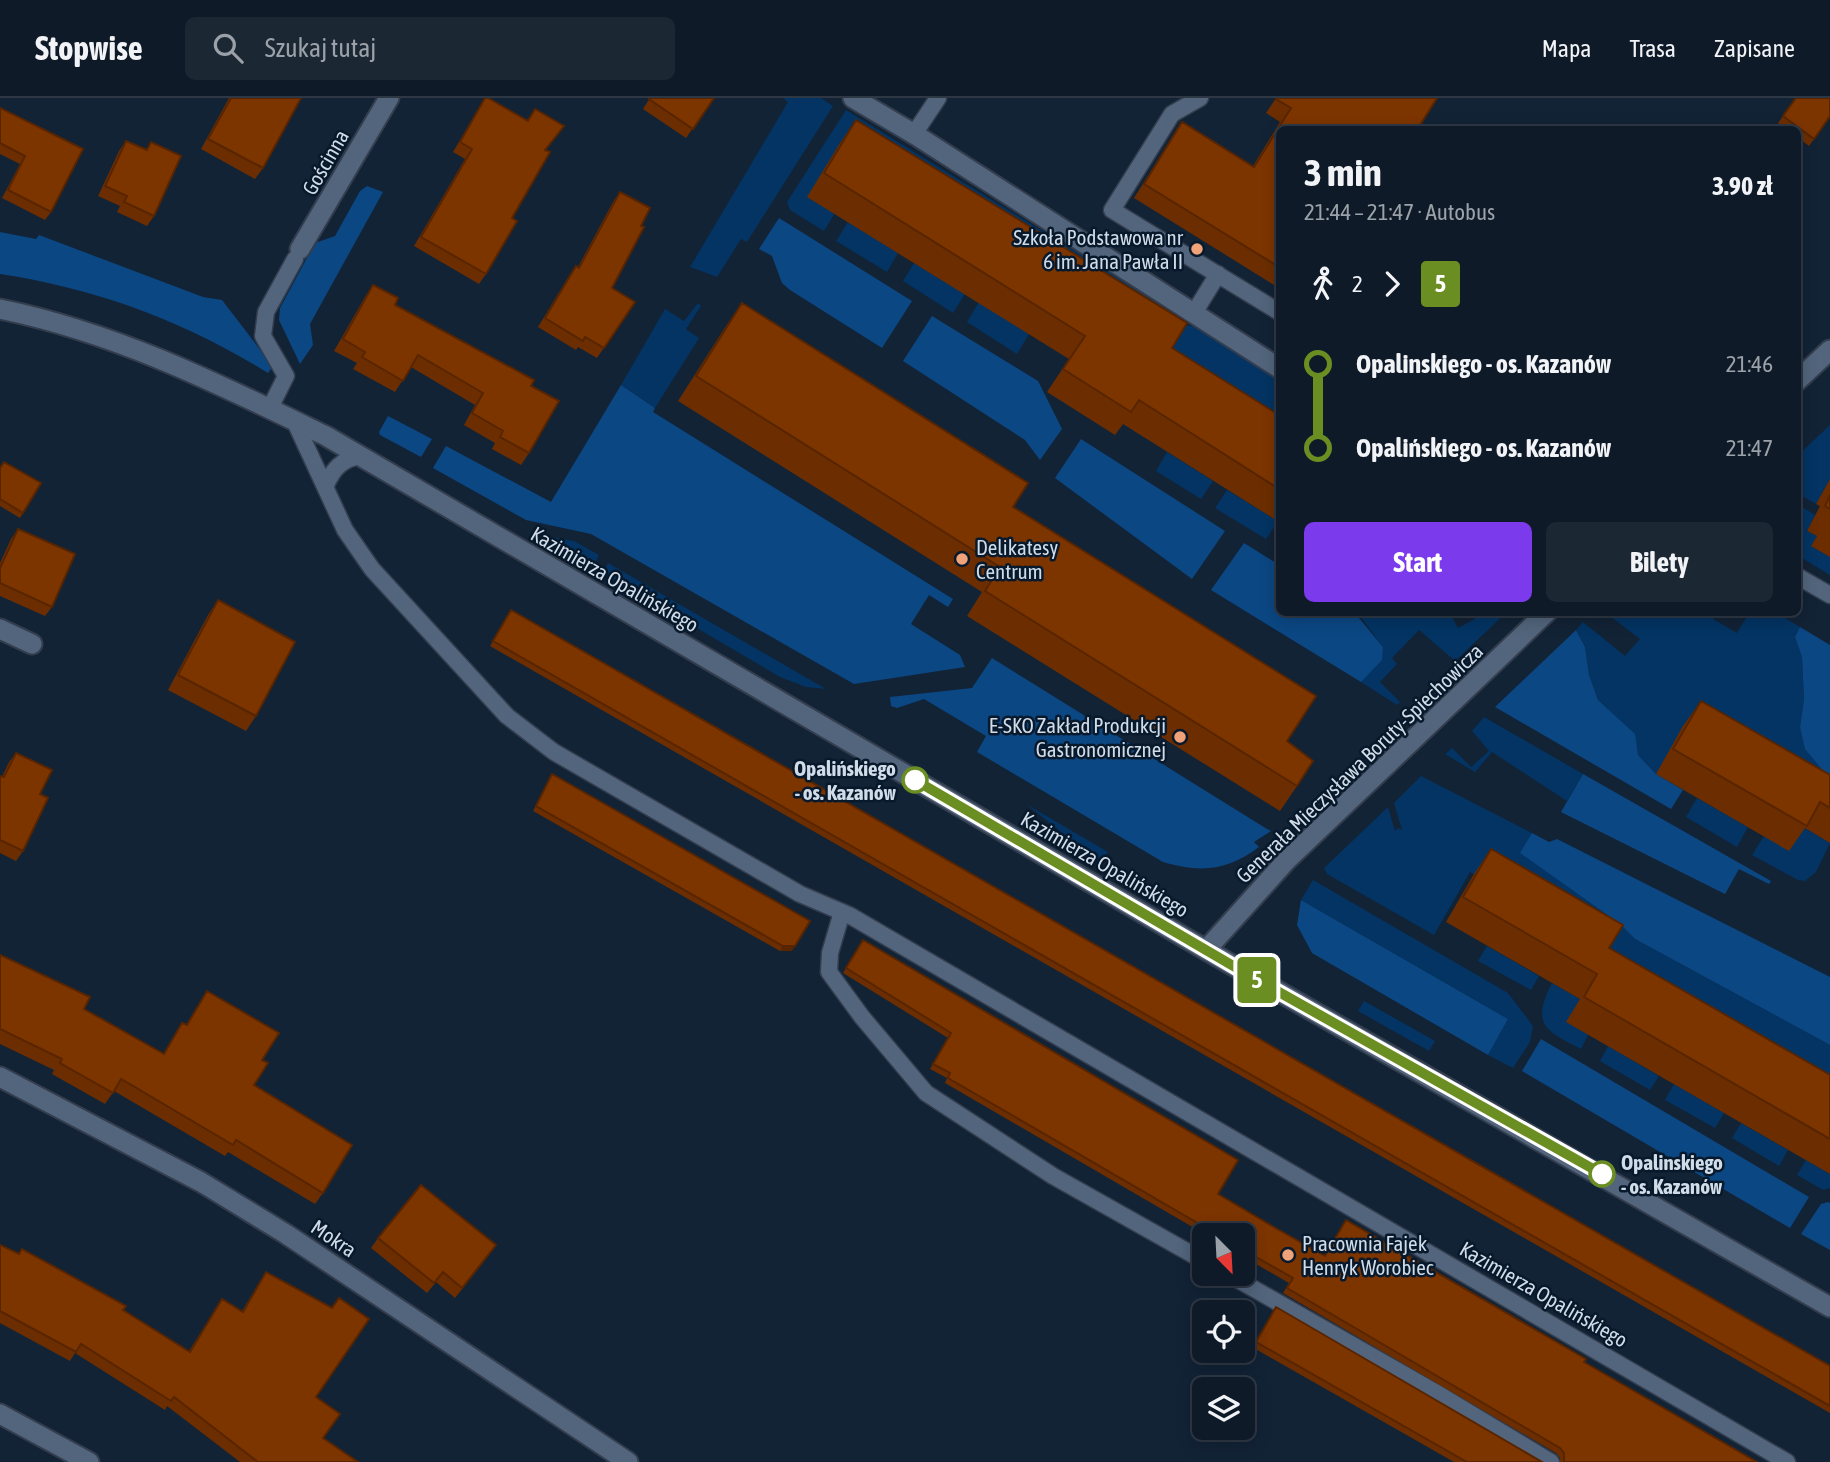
<!DOCTYPE html>
<html lang="pl">
<meta charset="utf-8">
<style>
:root{--surface:#0e1a28;--page:#1c2734;--text:#f1f3f6;--muted:#9ba1a8;--line:#2e3845;--accent:#7c3aed}
body{margin:0;font-family:"Asap Condensed",sans-serif;background:var(--page);color:var(--text);height:100vh;display:flex;flex-direction:column;font-size:26px;white-space:nowrap}
*{box-sizing:border-box;margin:0}
p{font-size:23px;color:var(--muted)}
.icon{flex:none;width:38px;height:38px;fill:none;stroke:currentColor;stroke-width:2;stroke-linecap:round;stroke-linejoin:round}
.map{position:relative;flex:1;overflow:hidden}
.drawer{position:absolute;left:1276px;top:28px;width:525px;height:490px;display:flex;flex-direction:column;background:var(--surface);border-radius:10px;box-shadow:0 4px 18px #0003,0 0 0 2px var(--line)}
.drawer>*{flex:none}
.badge{padding:0 14px;border-radius:5px;font-size:24px;line-height:46px}
.needle{width:46px;rotate:156deg}
.fabs{position:absolute;left:1192px;top:1125px;display:grid;gap:14px}
.fabs a{display:grid;place-items:center;width:63px;height:63px;border-radius:10px;background:var(--surface);box-shadow:0 4px 18px #0003,0 0 0 2px var(--line);font-size:35px}
.map>.badge{position:absolute;translate:-50% -50%;box-shadow:0 0 0 4px #fff}
.legs{display:flex;align-items:center;gap:10px;height:77px;padding:0 28px;font-size:23px}
.legs p{margin-inline-start:auto}
.summary{display:flex;align-items:center;justify-content:space-between;height:119px;padding:0 28px}
h1{font-size:38px;font-weight:700;line-height:52px}
.primary-button{display:flex;gap:14px;margin-top:auto;padding:14px 28px}
.primary-button a{flex:1;height:80px;border-radius:10px;background:var(--accent);color:#fff;font-size:28px;font-weight:700;line-height:80px;text-align:center}
.primary-button a+a{background:var(--page);color:var(--text)}
ul{padding:0 28px;list-style:none}
li{display:flex;align-items:center;gap:24px;height:84px;font-size:26px}
li i{display:grid;place-items:center;width:10px;height:100%;margin:0 9px;background:currentColor}
li i::after{content:'';width:18px;height:18px;margin:-9px;border:5px solid;border-radius:50%;background:var(--surface)}
li p{margin-inline-start:auto}
li:first-child i{background:linear-gradient(#0000 50%,currentColor 0)}
li:last-child i{background:linear-gradient(currentColor 50%,#0000 0)}
header{display:flex;align-items:center;gap:42px;box-sizing:border-box;height:98px;padding:0 35px;background:var(--surface);border-bottom:2px solid var(--line)}
header strong{font-size:33px}
nav{display:flex;gap:38px;margin-inline-start:auto;font-size:24px}
.search{width:490px;height:63px;background:var(--page);display:flex;align-items:center;gap:18px;box-sizing:border-box;padding:0 24px;border-radius:10px;color:var(--muted);font-size:26px}
.map>svg:first-child{display:block}
.green{fill:#033463}
.forest{fill:#0b4783}
.lines{fill:none;stroke-linecap:round;stroke-linejoin:round}
.service-casing{stroke:#333d4e;stroke-width:19}
.pedestrian-casing{stroke:#333d4e;stroke-width:23}
.minor-casing{stroke:#333d4e;stroke-width:23}
.tertiary-casing{stroke:#333d4e;stroke-width:23}
.service{stroke:#52657c;stroke-width:16}
.pedestrian{stroke:#52657c;stroke-width:19}
.minor{stroke:#52657c;stroke-width:19}
.tertiary{stroke:#52657c;stroke-width:19}
.wall{fill:#6c2e00}
.shaded-wall{fill:#582500}
.building{fill:#7d3500;stroke:#582500;stroke-width:2}
.line-1-casing{stroke:#fff;stroke-width:16}
.line-1{stroke:#6b8e23;stroke-width:10}
.poi-dot{fill:#f0a279;stroke:#08192c;stroke-width:2.5}
.stop-1-dot{fill:#fff;stroke:#6b8e23;stroke-width:3.5}
.labels{text-anchor:middle;dominant-baseline:central;stroke-width:5;stroke-linejoin:round;paint-order:stroke}
.street-label{font-size:21px;fill:#d1dce9;stroke:#08192c}
.poi-label{font-size:21px;fill:#d1dce9;stroke:#08192c;text-anchor:end}
.stop-label{font-size:21px;font-weight:bold;fill:#d1dce9;stroke:#08192c;text-anchor:end}
</style>
<header>
<strong>Stopwise</strong>
<div class="search"><svg class="icon" aria-label="search" viewBox="0 0 24 24"><circle cx="10" cy="10" r="6"/><path d="M15 15l6 6"/></svg>Szukaj tutaj</div>
<nav><a>Mapa</a><a>Trasa</a><a>Zapisane</a></nav>
</header>
<div class="map">
<svg width="1830" height="1364" viewBox="0 0 1830 1364">
<rect width="100%" height="100%" fill="#122336"/>
<path class="green" d="M783 0H821L833 8 747 144 741 141 717 179 690 169 788 4Z
M846 12 1159 205 1161 213 835 115 824 133 790 112 787 104Z
M848 124 898 155 887 174 836 143Z
M914 165 965 196 953 215 903 183Z
M979 204 1029 236 1017 256 967 224Z
M698 205 701 208 686 231 699 240 655 310 621 287 665 211 684 223Z
M1185 227 1199 229 1279 281V349L1235 321 1171 248Z
M1830 327V381L1816 406 1797 395V358Z
M1167 354 1213 383 1201 401 1156 373Z
M1227 392 1278 423 1266 441 1215 410Z
M1797 406 1815 417 1807 433 1817 438 1812 448 1830 459V477L1797 457Z
M541 437 574 443 599 457 593 469 542 442Z
M608 465 826 591 806 589 780 579 603 475Z
M1396 514 1460 515 1452 519 1458 530 1475 521 1472 515H1506L1455 563 1419 532 1392 560 1397 566 1380 584 1400 604 1397 607 1361 584 1383 549 1360 518Z
M1606 515H1716L1713 521 1737 535 1749 515H1777L1800 529 1795 539 1802 559 1804 601 1800 629 1830 681 1684 628 1656 676 1638 657 1634 636 1598 602 1589 577 1585 549 1576 532 1583 524 1625 558 1640 541Z
M1484 619 1583 676 1567 703 1492 654 1475 674 1445 656 1452 650 1471 669 1489 653 1472 633Z
M1421 678 1532 735 1521 755 1620 826 1635 841 1830 947V1013L1512 798 1470 774 1434 837 1327 776 1324 770 1388 709 1395 733 1398 730 1402 732 1394 705Z
M1697 700 1748 729 1737 749 1686 719Z
M1026 706 1108 754 1100 765Z
M1803 729 1830 745 1816 774 1805 783 1798 782 1752 757 1764 738Z
M1313 782 1508 895 1533 928 1530 944 1513 970 1488 957 1508 921 1301 802Z
M1487 848 1539 878 1531 892 1478 863Z
M1552 885 1580 901 1588 937 1581 951C1544 932 1531 926 1552 885Z
M1364 903 1435 943 1429 953 1358 913Z
M1608 948 1659 978 1650 992 1600 963Z
M1674 986 1724 1015 1715 1030 1665 1002Z
M1741 1025 1788 1052 1779 1068 1732 1040Z
M1806 1062 1830 1076V1090L1823 1092 1797 1077Z"/>
<path class="forest" d="M367 88 383 94 310 226 313 247 300 266 279 222 280 210 315 145 335 138 360 93Z
M779 120 912 203 882 250 790 192 782 185 772 158 759 151Z
M0 134 36 141 39 137 203 199 222 202 268 262 271 271 268 275C184 223 98 191 0 176Z
M932 218 1038 283 1062 331 1040 362 1025 342 903 263Z
M621 287 655 310 653 314 953 501 948 509 929 497 911 526 960 557 965 569 854 586 591 436 526 422 433 370 446 348 551 404Z
M388 318 432 341 421 359 380 337 379 334Z
M1081 341 1225 433 1192 481 1055 380Z
M1244 445 1279 467V514H1354L1383 549 1382 562 1361 584 1211 492Z
M1800 529 1830 547V681L1805 651 1800 629 1804 601 1802 559 1795 539Z
M1576 532 1585 549 1589 577 1598 602 1635 636 1638 657 1656 676 1683 692 1671 711 1495 609Z
M992 560 1267 731 1271 733 1254 744 1259 749C1227 773 1201 775 1163 764L977 654 986 638 924 601 897 610 891 608 890 599 972 590Z
M1583 676 1771 783 1769 786 1739 771 1725 796 1561 714Z
M1532 735 1549 744 1557 741 1830 879V947L1635 841 1620 826 1520 755Z
M1301 802 1508 921 1488 957 1312 855 1297 827Z
M1541 941 1809 1099 1790 1130 1522 973Z
M1828 1104 1830 1105V1152L1801 1136 1821 1106Z"/>
<g class="lines">
<defs>
<path id="service" d="M1200 0 1172 16 1112 112 1279 214
M914 36 938 0
M1194 215 1218 176
M270 310 286 278 263 238 266 214 295 161
M294 322 345 432 372 471 507 618 554 654 800 796 849 817 1787 1364
M326 387C333 371 342 361 360 358
M1797 478 1830 497
M842 814 830 855 829 874 862 919 926 995 1053 1078 1204 1163
M1228 1176 1442 1298 1551 1364"/>
<path id="pedestrian" d="M914 36 1279 270"/>
<path id="minor" d="M853 0 914 36
M300 151 389 0
M1797 283 1830 252
M0 531 32 546
M1206 852 1286 763 1547 514
M0 979 201 1084 286 1136 628 1364
M0 1316 89 1364"/>
<path id="tertiary" d="M0 211C117 235 219 286 326 338L1206 852 1830 1209"/>
</defs>
<use href="#service" class="service-casing"/>
<use href="#pedestrian" class="pedestrian-casing"/>
<use href="#minor" class="minor-casing"/>
<use href="#tertiary" class="tertiary-casing"/>
<use href="#service" class="service"/>
<use href="#pedestrian" class="pedestrian"/>
<use href="#minor" class="minor"/>
<use href="#tertiary" class="tertiary"/>
</g>
<path class="wall" d="M229 0H301L263 70 255 81 201 51Z
M485 0 527 22 535 11 564 28 546 52 486 176 479 186 414 148 465 61 453 54Z
M650 0H714L686 40 643 11Z
M1276 0H1437L1279 32V190L1134 100 1182 24 1253 68 1280 24 1266 15Z
M1796 0 1830 19 1809 48 1797 39V32H1787L1778 25Z
M0 10 83 51 51 114 45 122 2 100 20 66 0 56Z
M856 22 1172 250 1279 317V424L1123 326 1115 337 1047 294 1069 261 807 99 840 45Z
M126 43 146 52 151 44 154 118 147 128 117 114 120 108 98 98 119 53Z
M620 94 641 128 612 190 635 204 597 260 578 249 576 252 538 229 569 178 576 168 578 169 613 104Z
M373 187 395 207 531 288 529 355 521 367 492 351 495 345 464 327 475 307 411 269 395 294 353 271 357 265 334 253 365 199Z
M742 205 1013 409 1287 643 1297 688 1280 713 967 518 982 494 678 303 724 231Z
M0 369 23 415 20 420 0 408Z
M1830 381V459L1811 448 1817 438 1807 433 1820 408 1816 406Z
M18 431 52 509 45 518 0 498V465L11 441Z
M218 502 256 618 246 633 168 592 208 517Z
M508 517 1830 1268V1315L490 548Z
M1701 603 1830 677V745L1805 730 1789 753 1656 676 1683 628Z
M16 655 40 696 23 753 16 763 0 755V678L2 679 9 664Z
M552 676 792 853H780L533 713Z
M1491 751 1609 850 1830 977V1076L1566 924 1580 901 1446 824 1474 776Z
M863 842 1218 1096 1272 1128 1324 1158 1584 1264 1757 1364H1560V1360L1556 1355 1283 1195 1289 1185 1242 1158V1138H1208L945 985 947 980 930 971 948 940 843 875Z
M0 857 84 911 163 956 182 925 186 927 207 893 262 962 254 987 323 1095 315 1106 228 1054 225 1058 114 993 105 1006 52 976 54 972 0 946Z
M378 1140 489 1157 455 1200 436 1184 427 1195 371 1150Z
M0 1147 123 1212 189 1253 222 1201 242 1213 266 1174 316 1299 323 1340 358 1364H240L167 1308 165 1312 75 1255 70 1263 0 1225Z
M1276 1209 1542 1364H1454L1252 1249Z"/>
<path class="shaded-wall" d="M783 848H795L792 853H780Z"/>
<path class="building" d="M231 0H301L263 70 208 41Z
M485 0H488L528 23 535 11 564 28 545 52 550 54 512 120 517 123 486 176 421 139 472 51 460 44Z
M650 0H714L693 31 649 1Z
M1277 0H1437L1417 32H1279V169L1144 86 1182 24 1254 69 1291 10 1276 1Z
M1796 0H1830V18L1814 41 1783 18Z
M0 10 83 51 51 114 8 92 25 58 0 45Z
M856 22 1187 225 1172 250 1279 317V391L1139 302 1131 314 1063 271 1085 238 824 75Z
M126 43 147 52 151 44 181 58 154 118 124 104 127 98 105 88Z
M620 94 650 110 641 128 644 129 612 190 635 204 604 250 585 239 583 243 545 220 576 168 579 170Z
M373 187 398 200 395 207 534 282 531 288 559 303 529 355 500 339 503 333 472 315 483 295 418 257 403 283 362 259 365 254 343 241Z
M742 205 1028 385 1013 409 1316 598 1287 643 1313 663 1297 688 985 493 1000 469 696 278Z
M4 364 41 385 23 415 0 401V370Z
M1830 397V411L1825 408Z
M18 431 75 456 52 509 0 485V470Z
M218 502 295 544 256 618 178 577Z
M511 512 1830 1268V1308L493 543Z
M1701 603 1830 677V710L1820 704 1807 728 1673 651Z
M16 655 52 672 40 696 48 700 23 753 0 742V678L4 679Z
M552 676 810 823 795 848H783L536 708Z
M1491 751 1623 827 1609 850 1830 977V1041L1584 899 1597 876 1463 799Z
M863 842 1238 1062 1218 1096 1272 1128 1325 1158 1346 1122 1586 1261 1584 1264 1757 1364H1564V1355L1560 1350 1287 1190 1293 1180 1242 1151V1138H1220L948 980 950 975 933 966 951 935 846 870Z
M0 857 90 899 84 911 164 956 182 925 187 927 207 893 279 935 262 962 268 965 254 987 352 1047 323 1095 236 1042 233 1047 121 981 113 995 60 965 62 961 0 931Z
M421 1087 496 1147 462 1190 443 1174 434 1185 378 1140Z
M0 1147 19 1156 22 1151 126 1208 123 1212 190 1254 222 1201 243 1214 266 1174 332 1210 339 1200 369 1221 316 1299 340 1316 323 1340 358 1364H258L174 1299 171 1303 81 1246 76 1254 0 1213Z
M1276 1209 1542 1364H1467L1256 1244Z"/>
<g class="lines">
<defs>
<path id="line-1" d="M915 682 1247 876 1602 1076"/>
</defs>
<use href="#line-1" class="line-1-casing"/>
<use href="#line-1" class="line-1"/>
</g>
<g class="poi-dot">
<circle cx="1197" cy="151" r="7"/>
<circle cx="962" cy="461" r="7"/>
<circle cx="1180" cy="639" r="7"/>
<circle cx="1288" cy="1157" r="7"/>
</g>
<g class="stop-1-dot">
<circle cx="915" cy="682" r="12"/>
<circle cx="1602" cy="1076" r="12"/>
</g>
<g class="labels">
<g class="street-label">
<text transform="translate(325 64) rotate(-60)">Gościnna</text>
<text transform="translate(615 481) rotate(30)">Kazimierza Opalińskiego</text>
<text transform="translate(1359 665) rotate(-44)">Generała Mieczysława Boruty-Spiechowicza</text>
<text transform="translate(1105 766) rotate(30)">Kazimierza Opalińskiego</text>
<text transform="translate(334 1140) rotate(34)">Mokra</text>
<text transform="translate(1544 1196) rotate(30)">Kazimierza Opalińskiego</text>
</g>
<g class="poi-label">
<text x="1183" y="139">Szkoła Podstawowa nr<tspan x="1183" dy="24">6 im. Jana Pawła II</tspan></text>
<text x="976" y="449" text-anchor="start">Delikatesy<tspan x="976" dy="24">Centrum</tspan></text>
<text x="1166" y="627">E-SKO Zakład Produkcji<tspan x="1166" dy="24">Gastronomicznej</tspan></text>
<text x="1302" y="1145" text-anchor="start">Pracownia Fajek<tspan x="1302" dy="24">Henryk Worobiec</tspan></text>
</g>
<g class="stop-label">
<text x="896" y="670">Opalińskiego<tspan x="896" dy="24">- os. Kazanów</tspan></text>
<text x="1621" y="1064" text-anchor="start">Opalinskiego<tspan x="1621" dy="24">- os. Kazanów</tspan></text>
</g>
</g>
</svg>
<div class="fabs">
<a><svg class="needle" viewBox="-14 -14 28 28"><path d="M0-13l5 13h-10z" fill="#e53935"/><path d="M0 13l5-13h-10z" fill="#9ba1a8"/></svg></a>
<a><svg class="icon" aria-label="locate" viewBox="0 0 24 24"><circle cx="12" cy="12" r="6"/><path d="M12 2v4M12 18v4M2 12h4M18 12h4"/></svg></a>
<a><svg class="icon" aria-label="layers" viewBox="0 0 24 24"><path d="M12 4l9 5-9 5-9-5zM3 14l9 5 9-5"/></svg></a>
</div>
<b class="badge" style="left:1257px;top:882px;background:#6b8e23;color:#fff">5</b>
<section class="drawer">
<div class="summary"><div><h1>3 min</h1><p>21:44 – 21:47 · Autobus</p></div><b>3.90 zł</b></div>
<div class="legs"><svg class="icon" aria-label="walk" viewBox="0 0 24 24"><circle cx="13" cy="4" r="2"/><path d="M13 8l-2 6 4 7M11 14l-3 7M7 12l3-4h3l4 4"/></svg>2<svg class="icon" aria-label="forward" viewBox="0 0 24 24"><path d="M9 5l7 7-7 7"/></svg><b class="badge" style="background:#6b8e23;color:#fff">5</b></div>
<ul>
<li><i style="color:#6b8e23"></i><b>Opalinskiego - os. Kazanów</b><p>21:46</p></li>
<li><i style="color:#6b8e23"></i><b>Opalińskiego - os. Kazanów</b><p>21:47</p></li>
</ul>
<div class="primary-button"><a>Start</a><a>Bilety</a></div>
</section>
</div>
